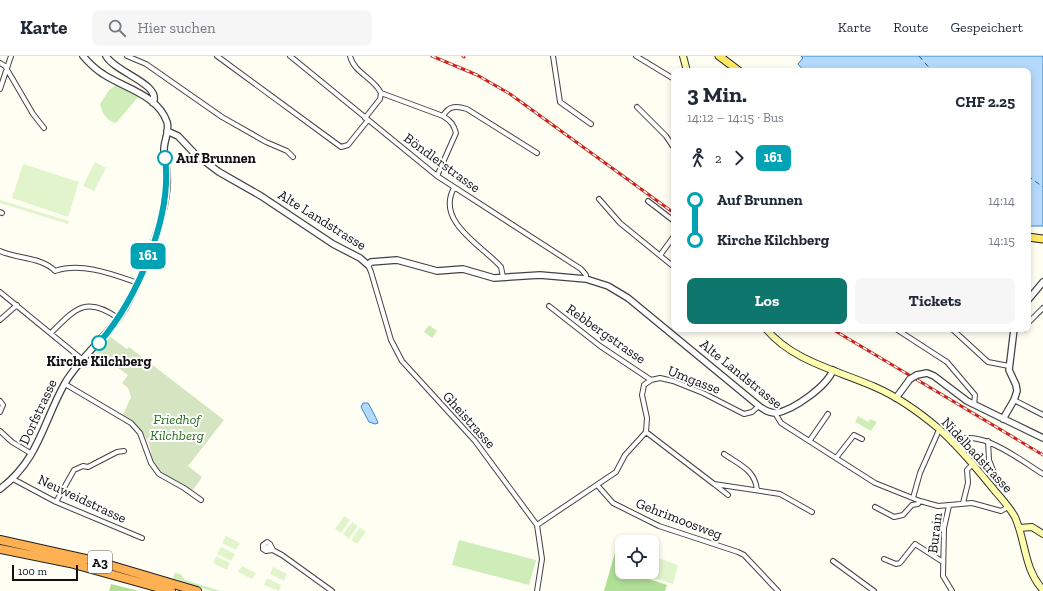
<!DOCTYPE html>
<html lang="de">
<meta charset="utf-8">
<style>
:root{--surface:#fff;--page:#f6f6f7;--text:#1f2937;--muted:#747a83;--line:#e0e1e3;--accent:#0f766e}
body{margin:0;font-family:"Zilla Slab",serif;background:var(--page);color:var(--text);height:100vh;display:flex;flex-direction:column;font-size:15px;white-space:nowrap}
*{box-sizing:border-box;margin:0}
p{font-size:13px;color:var(--muted)}
.icon{flex:none;width:22px;height:22px;fill:none;stroke:currentColor;stroke-width:2;stroke-linecap:round;stroke-linejoin:round}
.map{position:relative;flex:1;overflow:hidden}
.drawer{position:absolute;left:671px;top:12px;width:360px;height:264px;display:flex;flex-direction:column;background:var(--surface);border-radius:8px;box-shadow:0 2px 6px #0003}
.drawer>*{flex:none}
.badge{padding:0 8px;border-radius:6px;font-size:14px;line-height:26px}
.controls{position:absolute;left:615px;top:479px;display:grid;gap:8px}
.controls a{display:grid;place-items:center;width:44px;height:44px;border-radius:8px;background:var(--surface);box-shadow:0 2px 6px #0003;font-size:20px}
.scale{position:absolute;left:12px;bottom:10px;width:66px;box-sizing:border-box;padding-left:4px;border:2px solid #101010;border-top:0;font-size:11px;line-height:14px;white-space:nowrap;color:#101010;-webkit-text-stroke:3px #fff;paint-order:stroke}
.map>.badge{position:absolute;translate:-50% -50%;box-shadow:0 0 0 2px #fff}
.legs{display:flex;align-items:center;gap:6px;height:44px;padding:0 16px;font-size:13px}
.legs p{margin-inline-start:auto}
.overview{display:flex;align-items:center;justify-content:space-between;height:68px;padding:0 16px}
h1{font-size:22px;font-weight:800;line-height:30px}
.action{display:flex;gap:8px;margin-top:auto;padding:8px 16px}
.action a{flex:1;height:46px;border-radius:8px;background:var(--accent);color:#fff;font-size:16px;font-weight:800;line-height:46px;text-align:center}
.action a+a{background:var(--page);color:var(--text)}
ul{padding:0 16px;list-style:none}
li{display:flex;align-items:center;gap:14px;height:40px;font-size:15px}
li i{display:grid;place-items:center;width:6px;height:100%;margin:0 5px;background:currentColor}
li i::after{content:'';width:10px;height:10px;margin:-5px;border:3px solid;border-radius:50%;background:var(--surface)}
li p{margin-inline-start:auto}
li:first-child i{background:linear-gradient(#0000 50%,currentColor 0)}
li:last-child i{background:linear-gradient(currentColor 50%,#0000 0)}
header{display:flex;align-items:center;gap:24px;box-sizing:border-box;height:56px;padding:0 20px;background:var(--surface);border-bottom:1px solid var(--line)}
header strong{font-size:19px}
nav{display:flex;gap:22px;margin-inline-start:auto;font-size:14px}
.search{width:280px;height:36px;background:var(--page);display:flex;align-items:center;gap:10px;box-sizing:border-box;padding:0 14px;border-radius:8px;color:var(--muted);font-size:15px}
.map>svg:first-child{display:block}
.green{fill:#cfedb9}
.forest{fill:#b1df97}
.cemetery{fill:#d5e4c1}
.pitch{fill:#e2f4cc}
.water{fill:#b4d9fa;stroke:#3687d6}
.lines{fill:none;stroke-linecap:round;stroke-linejoin:round}
.ferry{stroke:#0f59ac;stroke-width:1;stroke-dasharray:5 4;stroke-linecap:butt}
.minor-casing{stroke:#434343;stroke-width:6}
.tertiary-casing{stroke:#434343;stroke-width:8}
.secondary-casing{stroke:#323232;stroke-width:8}
.primary-casing{stroke:#212121;stroke-width:9}
.motorway-casing{stroke:#212121;stroke-width:10}
.minor{stroke:#fff;stroke-width:4}
.tertiary{stroke:#fff;stroke-width:5.5}
.secondary{stroke:#fffeae;stroke-width:6}
.primary{stroke:#ffe863;stroke-width:7}
.motorway{stroke:#fdb153;stroke-width:8}
.rail-casing{stroke:#cb251d;stroke-width:3}
.rail{stroke:#fff;stroke-width:1.5;stroke-dasharray:4.5;stroke-linecap:butt}
.tertiary-bridge-casing{stroke:#434343;stroke-width:8;stroke-linecap:butt}
.tertiary-bridge{stroke:#fff;stroke-width:5.5}
.line-1-casing{stroke:#fff;stroke-width:9}
.line-1{stroke:#00a3b4;stroke-width:6}
.stop-1-dot{fill:#fff;stroke:#00a3b4;stroke-width:2}
.labels{text-anchor:middle;dominant-baseline:central;stroke-width:4;stroke-linejoin:round;paint-order:stroke}
.shield{fill:#fff;stroke:#585858;stroke-width:1}
.shield-label{font-size:13px;font-weight:bold;fill:#101010}
.stop-label{font-size:14px;font-weight:bold;fill:#101010;stroke:#fff;text-anchor:start}
.street-label{font-size:14px;fill:#101010;stroke:#fff}
.park-label{font-size:14px;font-style:italic;fill:#246e1b;stroke:#fff}
</style>
<header>
<strong>Karte</strong>
<div class="search"><svg class="icon" aria-label="search" viewBox="0 0 24 24"><circle cx="10" cy="10" r="6"/><path d="M15 15l6 6"/></svg>Hier suchen</div>
<nav><a>Karte</a><a>Route</a><a>Gespeichert</a></nav>
</header>
<div class="map">
<svg width="1043" height="535" viewBox="0 0 1043 535">
<rect width="100%" height="100%" fill="#fffef3"/>
<path class="green" d="M116 29 139 40 116 67C106 65 102 56 100 48L109 34Z
M429 269 437 275 432 282 424 276Z
M858 360 868 366 870 363 877 366 871 375 855 366Z
M459 484 536 504 529 529 452 509Z
M175 517 180 518 185 524 220 535H211L173 522Z"/>
<path class="forest" d="M616 493 622 494V516H637V519L667 529 665 535H604Z
M111 528 139 535H109Z"/>
<path class="cemetery" d="M109 280 127 293 129 291 224 364 188 410 202 421 193 434C181 431 159 417 154 406 151 401 151 393 149 388 144 376 134 366 123 359L131 341 128 332 122 327 128 319 96 296Z"/>
<path class="pitch" d="M95 106 106 112 94 135 83 130Z
M23 108 79 126 68 161 12 142Z
M0 144 69 165 68 168 0 147Z
M344 460 350 464 341 477 335 473Z
M352 466 358 470 349 483 343 478Z
M360 471 366 476 357 488 351 484Z
M226 480 240 487 236 494 222 487Z
M221 491 235 498 231 505 217 498Z
M216 500 230 507 227 514 213 507Z
M652 500 678 509 673 528 638 517 652 516Z
M242 510 256 517 252 523 238 516Z
M273 511 287 518 284 525 270 518Z
M267 522 281 529 279 535 264 529Z"/>
<path class="water" d="M801 0H1043V170H1028V15H823L820 12 817 15H804L798 8 803 2Z
M363 347H368C372 354 375 359 378 367L375 368 369 366 361 351Z"/>
<g class="lines">
<path class="ferry" d="M919 0 932 15
M1028 120 1043 131"/>
<defs>
<path id="minor" d="M127 0 146 8 222 61 266 86 287 95 293 101
M217 0 341 91 348 89 368 64
M290 0 437 120 581 213 586 219V223
M350 0C354 17 374 22 381 37L380 43 365 62
M553 0 560 46 591 68
M636 0 674 23
M0 7 5 10 33 58 44 72
M0 33 11 0
M381 37 443 60C451 65 454 69 456 77L437 120
M637 51 666 80 674 92
M443 60C449 49 457 50 467 53L537 97
M454 132C435 166 484 191 501 211L503 221
M599 143 620 167 674 211
M648 145 674 165
M0 156 2 157
M0 195C17 203 42 201 55 215 82 206 112 218 138 227
M661 198 674 180
M368 209 371 216 391 284 402 305 475 385 537 469 542 503 537 535
M0 236 83 304
M549 250 600 290 651 324
M0 264 17 249
M1028 267 1043 252
M896 273 947 306 975 339 974 349
M952 273 988 306 1009 310
M1021 273H1024
M51 277C75 253 86 239 118 262
M65 328 131 367 140 377 151 407 159 418 184 432 201 444
M1014 344 1043 359
M0 345 3 349 0 356
M775 357 781 367 875 427 920 445 938 450 972 447 1001 455 1008 451
M0 375 12 386 32 398
M646 376 714 428 780 438 812 456
M810 384 828 358
M988 385 989 404 998 427
M952 387C978 369 1021 405 1043 418
M724 398C740 409 755 414 757 434
M836 402 854 379 862 383
M13 423 56 446 142 482
M714 428 728 439
M598 430 613 447 659 470 738 496 744 499 778 535
M913 442 920 417 939 374
M56 446 74 414 83 410 88 411 117 396 124 395
M963 447 968 427 967 414 973 408
M949 450 944 472 943 520 952 535
M875 451 894 461 903 459 912 449 918 448 920 445
M537 469 616 416 625 399 646 376 647 362 642 339 644 329 651 324 660 322 673 325 703 337 744 358 752 356 759 350
M267 486 270 488 273 494 266 495 263 493V489Z
M267 491 282 499 332 535
M884 503 896 508 900 507 915 488 943 506
M833 505 874 535"/>
<path id="tertiary" d="M106 0C116 17 162 28 153 47
M167 75 178 80 195 98 219 116 261 140 333 188 360 202 368 209 371 206 397 204 437 215 463 213 494 222 540 219 586 223 608 230 628 242 759 350C764 354 770 357 776 357 794 354 827 330 833 314
M1028 244 1043 226
M917 319 927 317 934 320 967 345 1043 382
M896 342 910 323
M1003 363 1014 344 1017 335 1016 329 1009 314 1014 273
M0 433C39 404 43 366 65 327 78 305 101 285 117 264 138 236 165 164 167 129 168 118 166 107 164 96 163 86 170 76 167 66 158 39 124 32 103 18 95 13 89 7 83 0"/>
<path id="secondary" d="M683 0 687 15
M766 273C794 306 837 314 875 331 898 341 919 356 938 372 959 391 977 413 995 435 1002 443 1010 452 1015 461 1026 486 1024 513 1043 534
M1019 472 1032 471 1043 478"/>
<path id="primary" d="M719 0 739 15
M1028 181 1043 183"/>
<path id="motorway" d="M0 484 99 506 197 535
M0 493 70 507 171 535"/>
</defs>
<use href="#minor" class="minor-casing"/>
<use href="#tertiary" class="tertiary-casing"/>
<use href="#secondary" class="secondary-casing"/>
<use href="#primary" class="primary-casing"/>
<use href="#motorway" class="motorway-casing"/>
<use href="#minor" class="minor"/>
<use href="#tertiary" class="tertiary"/>
<use href="#secondary" class="secondary"/>
<use href="#primary" class="primary"/>
<use href="#motorway" class="motorway"/>
<defs>
<path id="rail" d="M432 0 477 19 510 38 674 157
M463 0 464 1
M832 273 1043 399"/>
</defs>
<use href="#rail" class="rail-casing"/>
<use href="#rail" class="rail"/>
<defs>
<path id="tertiary-bridge" d="M910 323 917 319"/>
</defs>
<use href="#tertiary-bridge" class="tertiary-bridge-casing"/>
<use href="#tertiary-bridge" class="tertiary-bridge"/>
</g>
<g class="lines">
<defs>
<path id="line-1" d="M99 287C137 243 173 161 165 102"/>
</defs>
<use href="#line-1" class="line-1-casing"/>
<use href="#line-1" class="line-1"/>
</g>
<g class="stop-1-dot">
<circle cx="165" cy="102" r="7"/>
<circle cx="99" cy="287" r="7"/>
</g>
<g class="labels">
<rect class="shield" x="88" y="495" width="24" height="22" rx="3"/>
<g class="shield-label">
<text x="100" y="506">A3</text>
</g>
<g class="stop-label">
<text x="176" y="102">Auf Brunnen</text>
<text x="99" y="305" text-anchor="middle">Kirche Kilchberg</text>
</g>
<g class="street-label">
<text transform="translate(442 107) rotate(36)">Böndlerstrasse</text>
<text transform="translate(322 164) rotate(32)">Alte Landstrasse</text>
<text transform="translate(606 278) rotate(35)">Rebbergstrasse</text>
<text transform="translate(741 318) rotate(39)">Alte Landstrasse</text>
<text transform="translate(694 324) rotate(21)">Umgasse</text>
<text transform="translate(38 356) rotate(-65)">Dorfstrasse</text>
<text transform="translate(469 364) rotate(48)">Gheistrasse</text>
<text transform="translate(977 399) rotate(47)">Nidelbadstrasse</text>
<text transform="translate(82 443) rotate(25)">Neuweidstrasse</text>
<text transform="translate(679 463) rotate(21)">Gehrimoosweg</text>
<text transform="translate(935 477) rotate(-83)">Burain</text>
</g>
<g class="park-label">
<text x="177" y="363">Friedhof<tspan x="177" dy="16">Kilchberg</tspan></text>
</g>
</g>
</svg>
<div class="controls">
<a><svg class="icon" aria-label="locate" viewBox="0 0 24 24"><circle cx="12" cy="12" r="6"/><path d="M12 2v4M12 18v4M2 12h4M18 12h4"/></svg></a>
</div>
<div class="scale">100 m</div>
<b class="badge" style="left:148px;top:200px;background:#00a3b4;color:#fff">161</b>
<section class="drawer">
<div class="overview"><div><h1>3 Min.</h1><p>14:12 – 14:15 · Bus</p></div><b>CHF 2.25</b></div>
<div class="legs"><svg class="icon" aria-label="walk" viewBox="0 0 24 24"><circle cx="13" cy="4" r="2"/><path d="M13 8l-2 6 4 7M11 14l-3 7M7 12l3-4h3l4 4"/></svg>2<svg class="icon" aria-label="forward" viewBox="0 0 24 24"><path d="M9 5l7 7-7 7"/></svg><b class="badge" style="background:#00a3b4;color:#fff">161</b></div>
<ul>
<li><i style="color:#00a3b4"></i><b>Auf Brunnen</b><p>14:14</p></li>
<li><i style="color:#00a3b4"></i><b>Kirche Kilchberg</b><p>14:15</p></li>
</ul>
<div class="action"><a>Los</a><a>Tickets</a></div>
</section>
</div>
